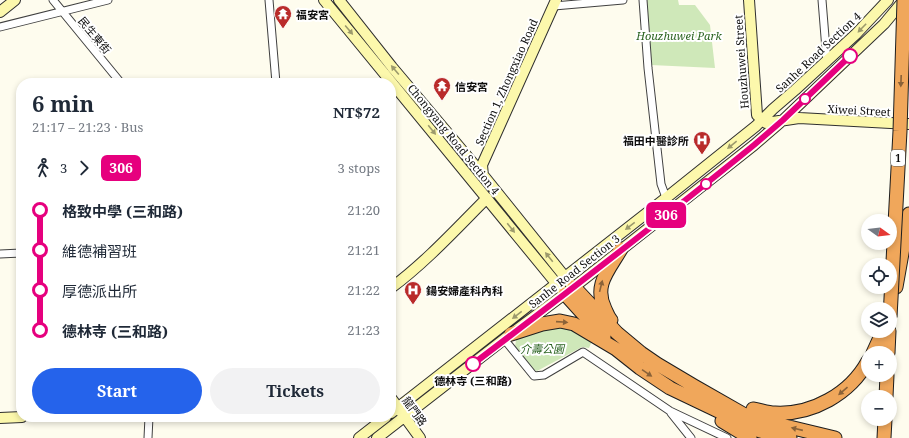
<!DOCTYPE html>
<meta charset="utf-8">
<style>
:root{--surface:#fff;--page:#f2f2f3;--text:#1f2937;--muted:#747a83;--accent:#2563eb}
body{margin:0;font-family:"Noto Serif","Noto Sans TC",serif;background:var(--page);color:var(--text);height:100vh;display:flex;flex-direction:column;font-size:15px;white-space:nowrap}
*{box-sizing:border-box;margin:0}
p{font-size:13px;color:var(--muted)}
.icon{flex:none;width:22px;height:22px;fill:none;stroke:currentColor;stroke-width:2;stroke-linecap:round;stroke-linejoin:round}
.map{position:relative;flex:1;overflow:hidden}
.panel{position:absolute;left:16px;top:78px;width:380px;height:344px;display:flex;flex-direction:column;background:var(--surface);border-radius:16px;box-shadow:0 2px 6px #0003}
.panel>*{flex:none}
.badge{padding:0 8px;border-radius:6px;font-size:14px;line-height:26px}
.needle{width:26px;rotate:105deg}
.fabs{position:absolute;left:861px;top:214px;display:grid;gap:8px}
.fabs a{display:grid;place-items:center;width:36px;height:36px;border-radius:50%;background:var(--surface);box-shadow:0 2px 6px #0003;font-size:20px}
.map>.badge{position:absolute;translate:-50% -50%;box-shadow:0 0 0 2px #fff}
.legs{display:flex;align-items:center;gap:6px;height:44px;padding:0 16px;font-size:13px}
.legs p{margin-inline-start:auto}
.headline{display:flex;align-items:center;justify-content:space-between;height:68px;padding:0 16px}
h1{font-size:22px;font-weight:700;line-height:30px}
.primary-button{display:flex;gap:8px;margin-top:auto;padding:8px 16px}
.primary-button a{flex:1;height:46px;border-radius:24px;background:var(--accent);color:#fff;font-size:16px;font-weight:700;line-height:46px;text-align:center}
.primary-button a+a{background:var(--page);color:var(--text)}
ul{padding:0 16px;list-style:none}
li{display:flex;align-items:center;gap:14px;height:40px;font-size:15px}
li i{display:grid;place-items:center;width:6px;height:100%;margin:0 5px;background:currentColor}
li i::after{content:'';width:10px;height:10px;margin:-5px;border:3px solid;border-radius:50%;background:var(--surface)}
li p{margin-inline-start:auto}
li:first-child i{background:linear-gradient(#0000 50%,currentColor 0)}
li:last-child i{background:linear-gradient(currentColor 50%,#0000 0)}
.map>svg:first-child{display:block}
.green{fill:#cfe8b9}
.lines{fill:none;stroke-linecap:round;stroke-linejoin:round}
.street-casing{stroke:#404040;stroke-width:9}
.secondary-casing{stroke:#2f2f2f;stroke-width:12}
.highway-casing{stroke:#1e1e1e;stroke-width:15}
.street{stroke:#fff;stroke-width:7}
.secondary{stroke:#fcf8ac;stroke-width:10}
.highway{stroke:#f0a75b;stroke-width:13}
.highway-bridge-casing{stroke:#1e1e1e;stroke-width:15;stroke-linecap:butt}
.highway-bridge{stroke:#f0a75b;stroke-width:13}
.oneway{fill:#9c9a6c}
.oneway2{fill:#8a6238}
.line-1-casing{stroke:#fff;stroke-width:9}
.line-1{stroke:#e6007e;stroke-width:6}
.stop-1-dot{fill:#fff;stroke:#e6007e;stroke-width:2}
.labels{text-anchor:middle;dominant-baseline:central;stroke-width:4;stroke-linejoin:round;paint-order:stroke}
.shield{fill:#fff;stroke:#565656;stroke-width:1}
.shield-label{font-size:10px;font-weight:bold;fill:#0d0d0d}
.poi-label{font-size:11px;font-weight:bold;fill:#0d0d0d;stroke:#fff;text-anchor:start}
.street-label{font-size:11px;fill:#0d0d0d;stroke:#fff}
.park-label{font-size:11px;font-style:italic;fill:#2a6320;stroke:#fff}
.stop-label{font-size:11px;font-weight:bold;fill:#0d0d0d;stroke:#fff}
</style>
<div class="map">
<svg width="909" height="438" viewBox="0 0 909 438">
<rect width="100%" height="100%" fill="#fefcee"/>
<path class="green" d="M647 0H678L679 5H695L710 25 715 68 651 65Z
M564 325 592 341 589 348 582 347 537 371 534 370 515 347 516 340 526 334Z"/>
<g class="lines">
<defs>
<path id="street" d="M53 0 121 83
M269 0 276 83
M643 0 648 68 661 184 671 211
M822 0 827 62
M554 6 623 0
M0 27 108 0
M0 254 21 253
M504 339 534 376 544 375 583 352 670 411 727 438
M671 413 691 438
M148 438 149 417"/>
<path id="secondary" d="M324 0 560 288
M339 0 392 67 483 175 569 282
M749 0 757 115 766 123 799 118 909 124
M0 12 15 0
M483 176 482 165 556 0
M391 288C426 262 456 229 487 198
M391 398 420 438
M391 413 666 198 756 126 773 109 795 90 856 34 888 0
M0 418 22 417
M359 438 386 417
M377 438 511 334 574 287 754 145 783 120 884 24 904 0"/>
<path id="highway" d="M574 287 617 333 641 353 657 364 694 386 743 414 781 425 835 438
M896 287 909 214
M565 294 604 337
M611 320C608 317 607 313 605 309 593 285 609 270 621 249
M511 334 542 324 560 321 574 324 616 349 640 368 670 388 760 431 790 438
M873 353 883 331
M888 353 889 331
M886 397 887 375
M753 409C760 410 768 413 775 413 812 415 850 394 868 361
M722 421 750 438
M884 438 885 419"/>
</defs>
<use href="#street" class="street-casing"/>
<use href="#secondary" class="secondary-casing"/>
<use href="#highway" class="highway-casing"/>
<use href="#street" class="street"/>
<use href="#secondary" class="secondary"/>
<use href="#highway" class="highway"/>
<defs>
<path id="highway-bridge" d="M890 317 900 131 904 0"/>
</defs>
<use href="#highway-bridge" class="highway-bridge-casing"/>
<use href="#highway-bridge" class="highway-bridge"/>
</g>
<defs><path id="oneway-solid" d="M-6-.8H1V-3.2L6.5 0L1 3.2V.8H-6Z"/></defs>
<g class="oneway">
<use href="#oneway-solid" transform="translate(862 28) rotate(134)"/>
<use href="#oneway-solid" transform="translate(349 30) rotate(50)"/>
<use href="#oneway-solid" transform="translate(395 70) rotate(-130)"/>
<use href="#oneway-solid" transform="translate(432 130) rotate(51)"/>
<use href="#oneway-solid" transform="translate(732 145) rotate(141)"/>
<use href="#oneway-solid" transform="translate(630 226) rotate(142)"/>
<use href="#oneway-solid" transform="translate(511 228) rotate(51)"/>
<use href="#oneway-solid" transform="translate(549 257) rotate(-129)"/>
<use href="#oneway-solid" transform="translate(517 315) rotate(142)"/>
</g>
<g class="oneway2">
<use href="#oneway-solid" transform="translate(901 81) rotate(92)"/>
<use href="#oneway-solid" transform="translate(601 286) rotate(-76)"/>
<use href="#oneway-solid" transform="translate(562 322) rotate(4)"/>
<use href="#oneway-solid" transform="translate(647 373) rotate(34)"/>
<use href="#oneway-solid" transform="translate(843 391) rotate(139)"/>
<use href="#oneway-solid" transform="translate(797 429) rotate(-167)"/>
</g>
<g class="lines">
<defs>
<path id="line-1" d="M473 364C568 292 662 220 754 145L783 120 850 56"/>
</defs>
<use href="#line-1" class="line-1-casing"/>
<use href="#line-1" class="line-1"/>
</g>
<defs>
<symbol id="temple-pin" viewBox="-11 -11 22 30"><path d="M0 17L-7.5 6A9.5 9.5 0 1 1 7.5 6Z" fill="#b92b2a" stroke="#fff"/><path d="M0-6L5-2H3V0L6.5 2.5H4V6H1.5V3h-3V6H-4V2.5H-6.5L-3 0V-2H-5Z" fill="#fff"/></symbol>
<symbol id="hospital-pin" viewBox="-11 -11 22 30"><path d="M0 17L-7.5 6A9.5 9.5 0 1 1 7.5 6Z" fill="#b92b2a" stroke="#fff"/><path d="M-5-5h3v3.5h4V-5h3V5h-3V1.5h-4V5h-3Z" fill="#fff"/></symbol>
</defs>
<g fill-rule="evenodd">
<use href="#temple-pin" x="273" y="4" width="20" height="27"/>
<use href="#temple-pin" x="432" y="76" width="20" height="27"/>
<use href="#hospital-pin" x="692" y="130" width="20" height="27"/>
<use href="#hospital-pin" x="403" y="280" width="20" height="27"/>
</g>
<g class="stop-1-dot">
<circle cx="850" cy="56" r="7"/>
<circle cx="805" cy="99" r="5"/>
<circle cx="706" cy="184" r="5"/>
<circle cx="473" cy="364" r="7"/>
</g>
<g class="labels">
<rect class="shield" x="891" y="150" width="14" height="16" rx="3"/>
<g class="shield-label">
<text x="898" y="158">1</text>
</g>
<g class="poi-label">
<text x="296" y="14">福安宮</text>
<text x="455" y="86">信安宮</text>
<text x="689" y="140" text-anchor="end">福田中醫診所</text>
<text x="426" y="290">鍚安婦產科內科</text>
</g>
<g class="street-label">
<text transform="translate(95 35) rotate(50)">民生東街</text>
<text transform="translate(818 52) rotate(-43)">Sanhe Road Section 4</text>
<text transform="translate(741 62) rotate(-94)">Houzhuwei Street</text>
<text transform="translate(506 82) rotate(-66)">Section 1, Zhongxiao Road</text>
<text transform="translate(859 110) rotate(3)">Xiwei Street</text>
<text transform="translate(454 139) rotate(51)">Chongyang Road Section 4</text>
<text transform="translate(574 271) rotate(-38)">Sanhe Road Section 3</text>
<text transform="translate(415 411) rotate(54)">龍門路</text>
</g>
<g class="park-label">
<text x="679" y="35">Houzhuwei Park</text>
<text x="542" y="348">介壽公園</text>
</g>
<g class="stop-label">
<text x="473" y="380">德林寺 (三和路)</text>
</g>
</g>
</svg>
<div class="fabs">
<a><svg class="needle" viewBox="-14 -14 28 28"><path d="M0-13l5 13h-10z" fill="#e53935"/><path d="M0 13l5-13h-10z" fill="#747a83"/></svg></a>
<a><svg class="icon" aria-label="locate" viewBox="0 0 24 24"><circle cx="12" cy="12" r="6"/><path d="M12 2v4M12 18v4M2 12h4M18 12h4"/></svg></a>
<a><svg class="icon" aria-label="layers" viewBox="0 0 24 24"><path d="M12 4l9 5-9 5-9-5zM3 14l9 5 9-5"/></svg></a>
<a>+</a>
<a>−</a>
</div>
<b class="badge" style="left:666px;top:215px;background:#e6007e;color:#fff">306</b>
<section class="panel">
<div class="headline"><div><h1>6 min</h1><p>21:17 – 21:23 · Bus</p></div><b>NT$72</b></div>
<div class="legs"><svg class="icon" aria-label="walk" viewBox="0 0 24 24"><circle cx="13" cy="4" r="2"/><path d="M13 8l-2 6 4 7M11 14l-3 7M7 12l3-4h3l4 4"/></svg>3<svg class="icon" aria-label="forward" viewBox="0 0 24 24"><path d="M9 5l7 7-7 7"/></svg><b class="badge" style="background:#e6007e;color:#fff">306</b><p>3 stops</p></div>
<ul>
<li><i style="color:#e6007e"></i><b>格致中學 (三和路)</b><p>21:20</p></li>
<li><i style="color:#e6007e"></i><span>維德補習班</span><p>21:21</p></li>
<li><i style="color:#e6007e"></i><span>厚德派出所</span><p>21:22</p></li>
<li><i style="color:#e6007e"></i><b>德林寺 (三和路)</b><p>21:23</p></li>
</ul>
<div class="primary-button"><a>Start</a><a>Tickets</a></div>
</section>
</div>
